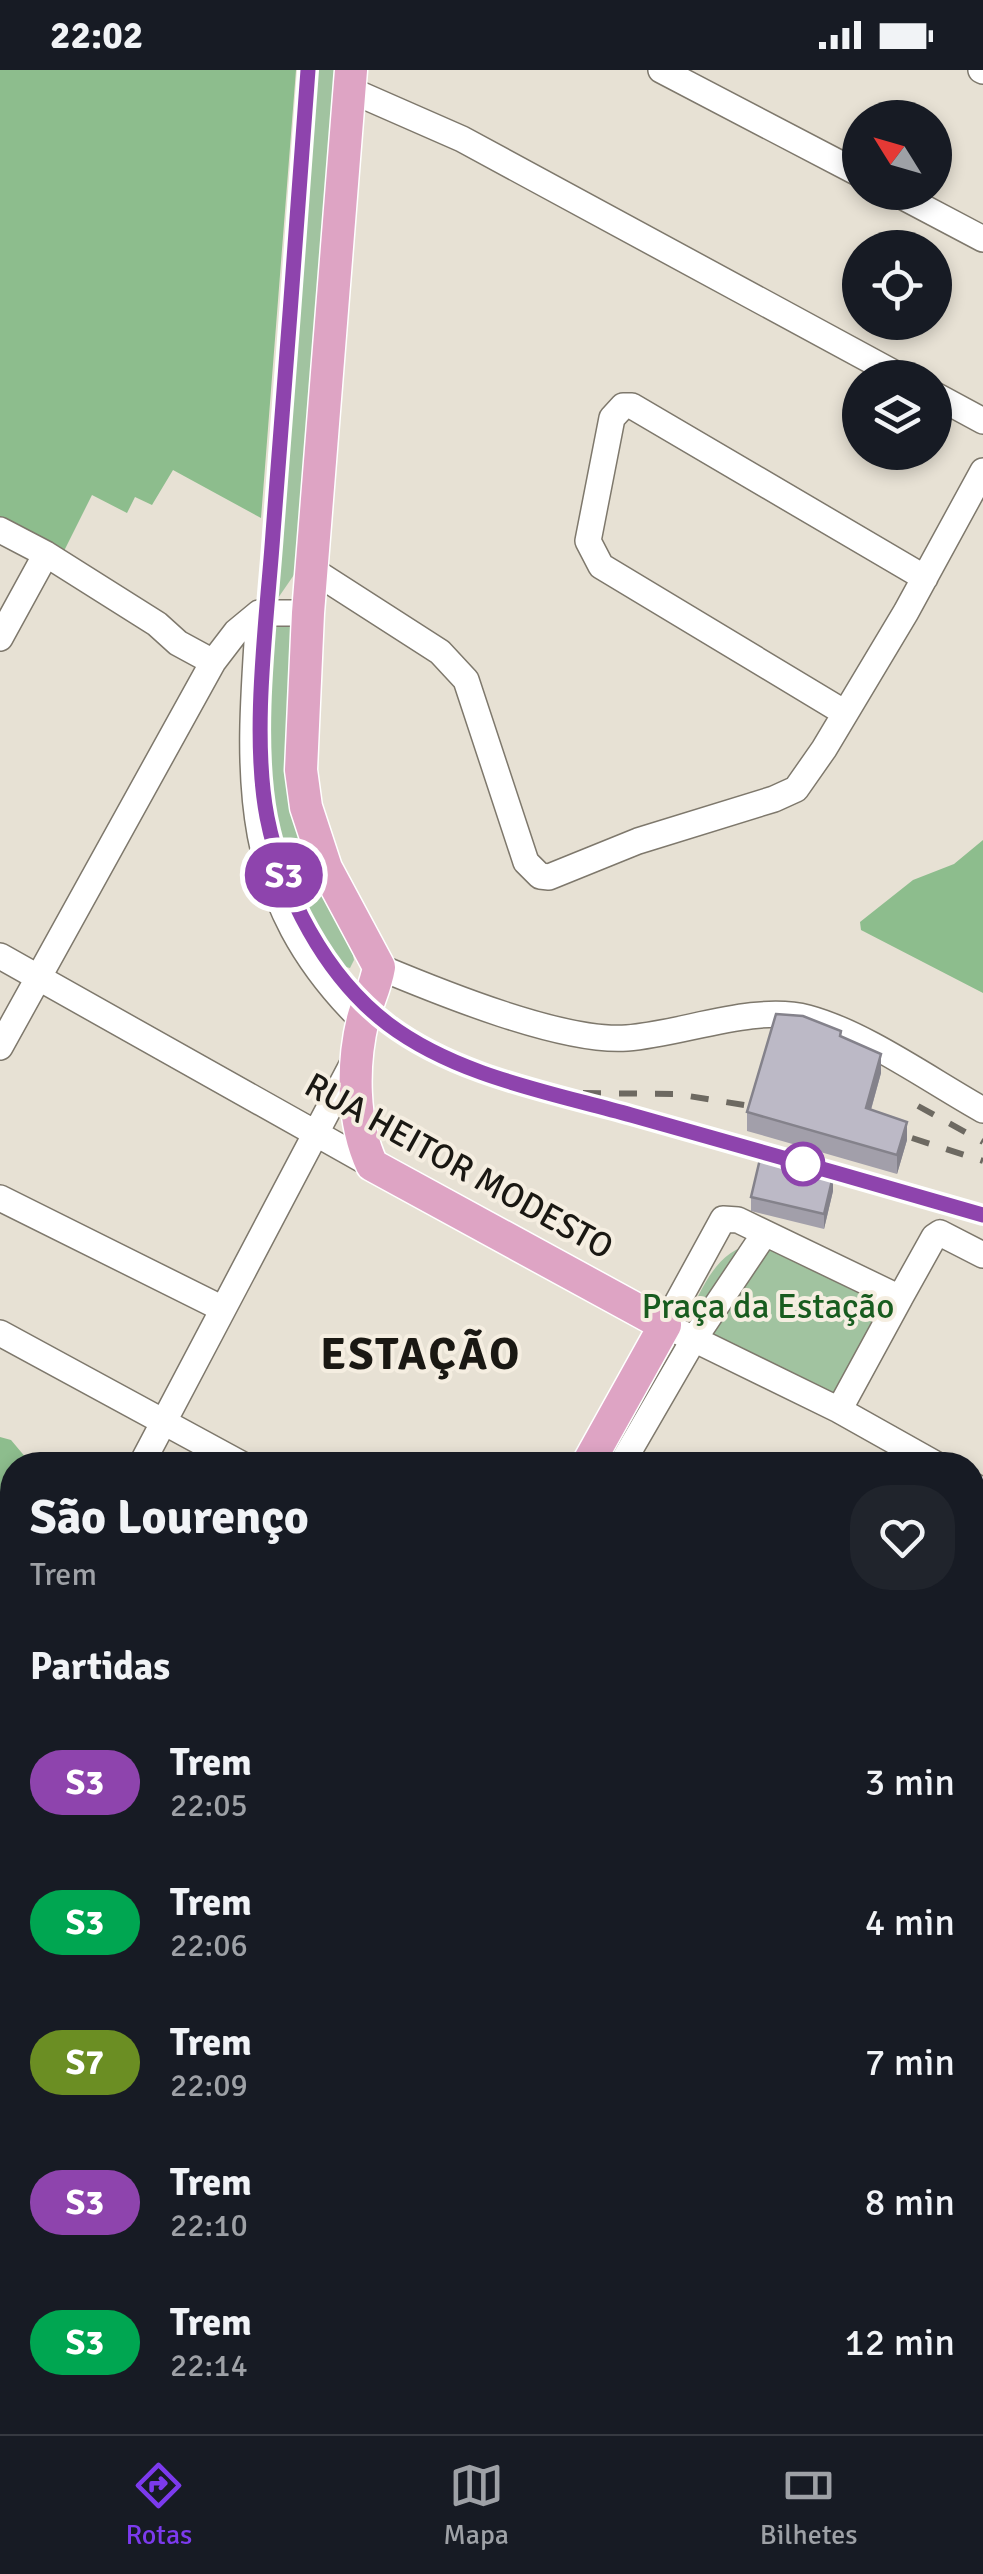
<!DOCTYPE html>
<html lang="pt">
<meta charset="utf-8">
<style>
:root{--surface:#171b24;--page:#20242c;--text:#f1f3f6;--muted:#9ea1a6;--line:#363941;--accent:#7c3aed}
body{margin:0;font-family:Signika,sans-serif;background:var(--page);color:var(--text);height:100vh;display:flex;flex-direction:column;font-size:38px;white-space:nowrap}
*{box-sizing:border-box;margin:0}
p{font-size:32px;color:var(--muted)}
.icon{flex:none;width:55px;height:55px;fill:none;stroke:currentColor;stroke-width:2;stroke-linecap:round;stroke-linejoin:round}
.map{position:relative;flex:1;overflow:hidden}
.sheet{position:absolute;left:0px;top:1382px;width:985px;height:982px;display:flex;flex-direction:column;background:var(--surface);border-radius:40px 40px 0 0;box-shadow:0 5px 15px #0003}
.sheet>*{flex:none}
.badge{padding:0 20px;border-radius:32px;font-size:35px;line-height:65px}
.needle{width:65px;rotate:307deg}
.buttons{position:absolute;left:842px;top:30px;display:grid;gap:20px}
.buttons a{display:grid;place-items:center;width:110px;height:110px;border-radius:50%;background:var(--surface);box-shadow:0 5px 15px #0003;font-size:50px}
.map>.badge{position:absolute;translate:-50% -50%;box-shadow:0 0 0 5px #fff}
h2{padding:0 30px;font-size:38px;line-height:90px}
.round{display:grid;place-items:center;flex:none;width:105px;height:105px;border-radius:40px;background:var(--page)}
.headline{display:flex;align-items:center;justify-content:space-between;height:170px;padding:0 30px}
h1{font-size:48px;font-weight:700;line-height:75px}
ul{padding:0;list-style:none}
li{display:flex;align-items:center;gap:30px;height:140px;padding:0 30px}
li div{flex:1}
li b{display:block;font-size:38px}
li em{font-style:normal}
li .badge{min-width:110px;font-weight:700;text-align:center}
.status{display:flex;justify-content:space-between;align-items:center;height:70px;padding:0 50px;background:var(--surface);direction:ltr}
.status svg{height:28px;fill:currentColor}
.tabs{display:flex;justify-content:space-around;align-items:center;height:140px;border-top:2px solid var(--line);background:var(--surface);font-size:28px;color:var(--muted)}
.tabs a{display:grid;justify-items:center;gap:5px}
.tabs .selected{color:var(--accent)}
.map>svg:first-child{display:block}
.green{fill:#a1c3a0}
.forest{fill:#8dbd8d}
.water{fill:#63aecc}
.lines{fill:none;stroke-linecap:round;stroke-linejoin:round}
.minor-casing{stroke:#7e786c;stroke-width:28}
.major-casing{stroke:#fff;stroke-width:35}
.path{stroke:#8f8a81;stroke-width:4;stroke-dasharray:8 5;stroke-linecap:butt}
.minor{stroke:#fff;stroke-width:25}
.major{stroke:#dea4c4;stroke-width:32}
.rail{stroke:#6d6961;stroke-width:6;stroke-dasharray:18 18;stroke-linecap:butt}
.wall{fill:#a29faa}
.shaded-wall{fill:#84828b}
.building{fill:#bcb9c6;stroke:#84828b;stroke-width:2.5}
.line-casing{stroke:#fff;stroke-width:22}
.line{stroke:#8e44ad;stroke-width:15}
.stop-dot{fill:#fff;stroke:#8e44ad;stroke-width:5}
.labels{text-anchor:middle;dominant-baseline:central;stroke-width:8;stroke-linejoin:round;paint-order:stroke}
.street-label{font-size:35px;fill:#1a1813;stroke:#f5eee1}
.park-label{font-size:35px;fill:#185c1f;stroke:#f5eee1}
.district-label{font-size:45px;font-weight:bold;letter-spacing:2.5px;fill:#1a1813;stroke:#f5eee1}
</style>
<div class="status"><b>22:02</b><svg viewBox="0 0 49 12"><path d="M0 12V9h3v3zM5 12V6h3v6zM10 12V3h3v9zM15 12V0h3v12zM26 1h20v11H26zM47 4h2v5h-2z"/></svg></div>
<div class="map">
<svg width="983" height="2364" viewBox="0 0 983 2364">
<rect width="100%" height="100%" fill="#e7e1d4"/>
<path class="green" d="M318 0H346L298 499 276 531Z
M289 553 294 561 288 696 352 880 354 890 350 898 342 896 332 887C313 848 290 810 280 767 264 700 271 629 271 561L275 554Z
M757 1173 888 1235 838 1328 684 1253C704 1218 714 1180 757 1173Z
M973 1565 983 1571V1758L973 1777Z
M0 2201 12 2219V2352L73 2353 72 2364H0Z
M113 2352 469 2353 462 2364H110Z"/>
<path class="forest" d="M0 0H296L261 448 173 400 152 435 135 427 127 443 92 425 62 485 0 450Z
M983 770V923L861 860 860 852 913 810 954 794Z
M0 1367 11 1370 32 1395H12V1634L10 1601 0 1586Z
M0 1774 12 1786V2136L0 2132Z
M973 1828H983V1913L973 1923Z
M983 2020V2089L973 2098V2029Z"/>
<path class="water" d="M0 1586 10 1601 12 1634V1786L0 1774Z
M983 1913V2020L973 2029V1923Z
M0 2279 12 2297V2352L46 2353 49 2364H0Z"/>
<g class="lines">
<defs>
<path id="minor" d="M661 0 860 104
M981 0 983 1
M348 19 462 69 903 308
M894 122 983 169
M935 325 983 351
M0 460 46 484 157 554 178 573 213 592
M314 501 440 582 466 610 526 792 540 806 549 807 638 771 774 729 796 719 824 679 906 542 983 401
M259 543C248 705 237 827 363 951
M0 568 46 484
M845 643 601 496 588 471 612 348 623 336H632L925 508
M0 886 372 1095
M379 897C439 922 563 973 627 968 683 964 753 934 808 948 864 963 931 1011 983 1040
M0 977 213 592 236 562 259 543H308
M0 1128 223 1239
M900 1228 934 1167 940 1163 983 1185
M0 1263 243 1395
M839 1340 900 1228 738 1150 723 1149 665 1255 839 1340 937 1395
M141 1395 355 989
M621 1395 694 1269 765 1163
M972 1415 983 1421
M972 1816 983 1818
M138 2364 141 2352
M297 2364 303 2352
M436 2364 443 2352
M876 2364 883 2352"/>
<path id="major" d="M351 0 308 543 301 700 306 737 326 798 379 897C376 915 368 931 363 949 352 995 352 1052 372 1095L665 1255 587 1395
M12 2175 9 2184 12 2206
M591 2352 612 2364
M94 2364 98 2352
M507 2364 513 2352"/>
</defs>
<use href="#minor" class="minor-casing"/>
<use href="#major" class="major-casing"/>
<path class="path" d="M261 523 301 0
M0 2244 12 2261
M57 2352 58 2364"/>
<use href="#minor" class="minor"/>
<use href="#major" class="major"/>
<path class="rail" d="M308 0C296 154 285 309 273 463 267 549 252 663 267 747 284 838 340 930 423 975 489 1012 566 1027 638 1047 753 1080 868 1112 983 1145
M583 1023 676 1024 750 1036
M918 1036 983 1072
M912 1068 983 1091"/>
</g>
<path class="wall" d="M841 966 881 1003 871 1040 907 1070 897 1104 747 1061V1042Z
M833 1121 824 1159 751 1141V1127Z
M178 2352H260L254 2364H178Z
M370 2352H407L401 2364H391Z"/>
<path class="shaded-wall" d="M881 984V1003L866 1057V1038Z
M907 1052V1070L897 1104V1085Z
M833 1106V1121L824 1159V1144Z
M250 2352H260L254 2364H244Z
M399 2352H407L401 2364H398Z"/>
<path class="building" d="M776 944 803 946 841 961 840 966 881 984 866 1038 907 1052 897 1085 747 1042Z
M760 1089 833 1106 824 1144 751 1127Z
M186 2352H250L244 2364H208Z
M322 2357 335 2364H317Z"/>
<g class="lines">
<defs>
<path id="line" d="M308 0C297 154 285 309 273 463 267 549 251 663 267 747 282 823 325 906 388 954 457 1006 549 1022 631 1045 748 1078 866 1111 983 1145"/>
</defs>
<use href="#line" class="line-casing"/>
<use href="#line" class="line"/>
</g>
<circle class="stop-dot" cx="803" cy="1094" r="20"/>
<g class="labels">
<g class="street-label">
<text transform="translate(459 1096) rotate(29)">RUA HEITOR MODESTO</text>
</g>
<g class="park-label">
<text x="768" y="1236">Praça da Estação</text>
</g>
<g class="district-label">
<text x="421" y="1284">ESTAÇÃO</text>
</g>
</g>
</svg>
<div class="buttons">
<a><svg class="needle" viewBox="-14 -14 28 28"><path d="M0-13l5 13h-10z" fill="#e53935"/><path d="M0 13l5-13h-10z" fill="#9ea1a6"/></svg></a>
<a><svg class="icon" aria-label="locate" viewBox="0 0 24 24"><circle cx="12" cy="12" r="6"/><path d="M12 2v4M12 18v4M2 12h4M18 12h4"/></svg></a>
<a><svg class="icon" aria-label="layers" viewBox="0 0 24 24"><path d="M12 4l9 5-9 5-9-5zM3 14l9 5 9-5"/></svg></a>
</div>
<b class="badge" style="left:284px;top:805px;background:#8e44ad;color:#fff">S3</b>
<section class="sheet">
<div class="headline"><div><h1>São Lourenço</h1><p>Trem</p></div><a class="round"><svg class="icon" aria-label="heart" viewBox="0 0 24 24"><path d="M12 20l-8-8c-3-5 5-10 8-4 3-6 11-1 8 4z"/></svg></a></div>
<h2>Partidas</h2>
<ul>
<li><span class="badge" style="background:#8e44ad;color:#fff">S3</span><div><b>Trem</b><p>22:05</p></div><em>3 min</em></li>
<li><span class="badge" style="background:#00a651;color:#fff">S3</span><div><b>Trem</b><p>22:06</p></div><em>4 min</em></li>
<li><span class="badge" style="background:#6b8e23;color:#fff">S7</span><div><b>Trem</b><p>22:09</p></div><em>7 min</em></li>
<li><span class="badge" style="background:#8e44ad;color:#fff">S3</span><div><b>Trem</b><p>22:10</p></div><em>8 min</em></li>
<li><span class="badge" style="background:#00a651;color:#fff">S3</span><div><b>Trem</b><p>22:14</p></div><em>12 min</em></li>
</ul>
</section>
</div>
<nav class="tabs">
<a class="selected"><svg class="icon" aria-label="directions" viewBox="0 0 24 24"><path d="M12 3l9 9-9 9-9-9zM9 14v-3h6M13 9l2 2-2 2"/></svg>Rotas</a>
<a><svg class="icon" aria-label="map" viewBox="0 0 24 24"><path d="M3 6l6-2 6 2 6-2v14l-6 2-6-2-6 2zM9 4v14M15 6v14"/></svg>Mapa</a>
<a><svg class="icon" aria-label="tickets" viewBox="0 0 24 24"><path d="M3 7h18v10H3zM15 7v10"/></svg>Bilhetes</a>
</nav>
